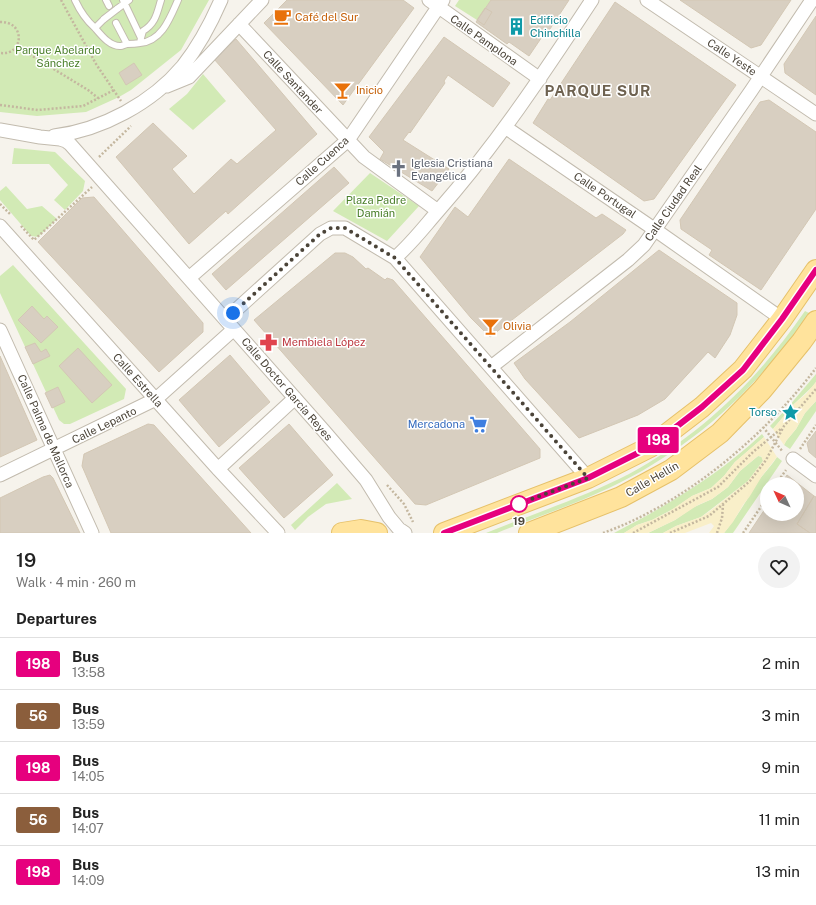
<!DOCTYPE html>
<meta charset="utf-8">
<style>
:root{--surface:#fff;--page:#f2f2f2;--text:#222;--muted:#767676;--line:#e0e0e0}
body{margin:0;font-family:"Public Sans",sans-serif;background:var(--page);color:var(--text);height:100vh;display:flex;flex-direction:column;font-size:15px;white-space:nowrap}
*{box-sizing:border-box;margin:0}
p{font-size:13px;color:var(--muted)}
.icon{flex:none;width:22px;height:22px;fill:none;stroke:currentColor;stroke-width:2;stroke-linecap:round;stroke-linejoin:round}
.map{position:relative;height:533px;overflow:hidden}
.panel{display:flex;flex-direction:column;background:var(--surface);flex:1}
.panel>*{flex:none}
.badge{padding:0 8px;border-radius:3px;font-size:14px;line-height:26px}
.needle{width:26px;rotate:314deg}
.buttons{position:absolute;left:760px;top:477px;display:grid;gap:8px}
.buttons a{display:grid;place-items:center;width:44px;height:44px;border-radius:50%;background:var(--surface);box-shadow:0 4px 16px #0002;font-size:20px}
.you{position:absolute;width:20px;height:20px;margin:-10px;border:3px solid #fff;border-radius:50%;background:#1a73e8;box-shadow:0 0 0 6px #1a73e833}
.map>.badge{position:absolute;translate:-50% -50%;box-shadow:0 0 0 2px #fff}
h2{padding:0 16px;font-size:15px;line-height:36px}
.round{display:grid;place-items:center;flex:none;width:42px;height:42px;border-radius:21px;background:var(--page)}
.headline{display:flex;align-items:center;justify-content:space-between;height:68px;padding:0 16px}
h1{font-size:19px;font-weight:600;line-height:30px}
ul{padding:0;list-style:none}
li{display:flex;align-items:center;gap:12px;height:52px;padding:0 16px;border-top:1px solid var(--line)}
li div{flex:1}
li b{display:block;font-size:15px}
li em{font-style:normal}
li .badge{min-width:44px;font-weight:700;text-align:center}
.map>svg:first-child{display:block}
.green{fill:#d2eab5}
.sand{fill:#f9efc9}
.building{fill:#d8cfc1;stroke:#d3c7b4}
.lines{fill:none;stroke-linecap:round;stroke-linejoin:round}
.lane-casing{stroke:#c2bbae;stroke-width:8}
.street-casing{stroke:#c2bbae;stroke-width:15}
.primary-casing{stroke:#e6c16a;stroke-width:22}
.path{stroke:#c4b79f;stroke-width:2.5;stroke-dasharray:2 2;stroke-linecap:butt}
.lane{stroke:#fff;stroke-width:6}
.street{stroke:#fff;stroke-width:13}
.primary{stroke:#ffe39c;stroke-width:20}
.lane-bridge-casing{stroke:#c2bbae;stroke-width:8;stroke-linecap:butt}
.lane-bridge{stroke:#fff;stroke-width:6}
.line-casing{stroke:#fff;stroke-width:9}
.line{stroke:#e6007e;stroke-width:6}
.walk{stroke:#4b4439;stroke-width:4;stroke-dasharray:0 7.2}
.stop-dot{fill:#fff;stroke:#e6007e;stroke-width:2}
.labels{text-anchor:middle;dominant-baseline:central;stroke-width:3;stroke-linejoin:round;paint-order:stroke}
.food-label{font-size:11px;fill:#c56008;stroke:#fff;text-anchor:start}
.culture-label{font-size:11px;fill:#0d838f;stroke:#fff;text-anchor:start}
.street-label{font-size:11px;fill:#4b4439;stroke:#fff}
.park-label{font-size:11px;fill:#4a7f2a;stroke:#fff}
.worship-label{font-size:11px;fill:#5b616d;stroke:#fff;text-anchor:start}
.health-label{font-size:11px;fill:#be3a42;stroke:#fff;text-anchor:start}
.shop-label{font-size:11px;fill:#366cbe;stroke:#fff;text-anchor:end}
.stop-label{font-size:11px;font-weight:bold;fill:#4b4439;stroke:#fff}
.district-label{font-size:15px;font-weight:bold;letter-spacing:1px;fill:#6e6250;stroke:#fff}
</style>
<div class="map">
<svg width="816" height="533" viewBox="0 0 816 533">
<rect width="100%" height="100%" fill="#f6f3ec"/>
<path class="green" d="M0 0H209L181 50 131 90 119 97 86 112 37 116 0 112Z
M459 0H491L477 20 455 6Z
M203 74 226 101 193 130 169 109 187 94Z
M14 148 55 152 85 181 83 191 65 210 54 200 68 185 49 164H12Z
M370 173 419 206 387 241 333 211Z
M6 186 27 209 42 206 57 219 38 237 31 236 0 200V191Z
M13 265 126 389 124 399 70 424H64L59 420 0 293V276Z
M805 311 809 313C758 388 692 449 609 488 573 505 534 518 497 533H486C533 514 584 497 629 474 703 434 758 379 805 311Z
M816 374V382L812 387 794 404 773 429 770 426 789 406Z
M816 401V411L790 449 784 445 786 441 796 429 805 413Z
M762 434 764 437 735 462 724 476 711 488 692 496 675 508 652 520 637 525 624 533H614C668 505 717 476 762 434Z
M758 456 762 457 763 461 748 481 701 517 676 526 663 533H648L675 520 692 508 712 499 728 487 740 471Z
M777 457 782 461 733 533H724C737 517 748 498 759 480 765 472 772 465 777 457Z
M337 483 352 499 326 504 308 517 295 530 291 525Z"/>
<path class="sand" d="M816 382V401L805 413 796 429 786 441 784 445 773 429 794 404 806 394Z
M764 437 777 457 762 476 750 496 743 505 733 522 724 533H709L714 526 711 523 685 533H663L676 526 701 517 710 511 748 481 763 461 761 456H758L740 471 728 487 712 499 698 505 675 520 648 533H624L637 525 652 520 668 512 692 496 711 488 724 476 735 462Z"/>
<path class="building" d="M287 0H403L414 8 343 105 264 23Z
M491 0H569L548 32 546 31 529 56 509 42 507 44 476 22Z
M680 0H791L761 45 751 48Z
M615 2 736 85 654 199 644 201 533 123 548 99 550 100Z
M485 8 492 12 484 25 477 20Z
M816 16V95L785 73 784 64Z
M444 37 510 83 493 107 448 75 444 81 445 83 410 133 409 132 403 140 449 169 432 191 380 159 384 152 369 137Z
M236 39 317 134 228 214 226 211 189 244 116 157 153 123 187 156 172 169 194 194 231 159 237 164 276 130 214 59Z
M134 63 142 75 126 85 119 73Z
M769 100 816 132V209L761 290 709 255 712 250 681 229 680 220 760 102Z
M509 159 596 218 602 214 626 230 623 234 490 337 471 318 420 257 455 207 468 217Z
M334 167 349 183 226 290 212 274Z
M94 197 203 323V332L159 372 38 242 82 198Z
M659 250 737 303V315L730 335 715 358 708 352 665 399 638 415 579 438 525 379 514 363 570 322Z
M335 253H345L353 257 366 269 368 268 385 280 387 278 393 280 540 449V458L426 505 415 504 254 320Z
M32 306 44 319 47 316 58 327 41 343 18 320Z
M35 343 41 352 46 349 50 356 33 364 25 347Z
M78 348 112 385 92 403 59 366Z
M230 355 270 402 219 447 179 400Z
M0 356 37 440 0 457Z
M58 387 65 402 52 408 45 393Z
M148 424 154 425 251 533H111L82 466 84 454Z
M289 424 333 475 284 518 239 468Z
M816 431V458L809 452 807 443Z
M50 475 53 478 80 533H0V498L43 477Z
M787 475 814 496 797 524 810 533H749L767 506V514H797V484H781Z
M814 496 816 497V533H810L797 524Z"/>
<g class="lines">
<defs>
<path id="lane" d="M75 0C80 11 86 20 95 28L104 19
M106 0 109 6
M117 9 129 0
M116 23 127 44
M95 28C101 35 110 47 121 46 122 46 126 44 127 44 132 44 135 44 140 43L141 38 123 0
M141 38 143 31C156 23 157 13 161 0
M140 43C162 41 170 18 178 0"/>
<path id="street" d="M429 0 540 79
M647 0 816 114
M239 24 364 157 438 211
M167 86 189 77 262 0
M505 127 654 229 782 319
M0 130 40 137 60 139 66 141 70 144 324 431 366 480 389 517 399 529 405 533
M54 136C102 130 152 103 183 66 198 47 211 23 221 0
M0 226 218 469 278 533
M395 258 588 478
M189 278 348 140 443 0
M226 319 320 234 331 228H345L395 258C412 243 424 227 438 211 496 145 544 73 592 0
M0 330 92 533
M491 367 628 260 644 245 751 91 812 0
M793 459 816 476
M218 469 295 398
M0 475 156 399 234 329"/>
<path id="primary" d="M342 533 361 530 377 533
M444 533 588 478 650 447 702 407 743 369 782 319 816 270
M529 533 621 497 671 470 720 433 762 390 802 341 816 321"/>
</defs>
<use href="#lane" class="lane-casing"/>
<use href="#street" class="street-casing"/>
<use href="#primary" class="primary-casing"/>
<path class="path" d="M61 0 96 64 121 101
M0 22C26 21 24 56 0 53
M16 46 88 90 98 98
M0 105 38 110 83 106 114 90
M99 157 131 126
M0 204 11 215
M21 226 34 240 92 187
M763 427 783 452
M800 449 816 425
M776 484 786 470
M387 485 404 504 413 522
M603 533C684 504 764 437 816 368
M633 533 718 487 753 452 782 428
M670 533 709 516 750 481 766 460 784 426 816 389
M717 533 722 518 723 505
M743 533 767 498"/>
<use href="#lane" class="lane"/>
<use href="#street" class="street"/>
<use href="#primary" class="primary"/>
<defs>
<path id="lane-bridge" d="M104 19 117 9"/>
</defs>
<use href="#lane-bridge" class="lane-bridge-casing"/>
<use href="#lane-bridge" class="lane-bridge"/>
</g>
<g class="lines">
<defs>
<path id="line" d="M444 533 588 478 650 447 702 407 743 370 782 319 816 270"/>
</defs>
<use href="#line" class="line-casing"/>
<use href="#line" class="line"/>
<path class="walk" d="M233 313 320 234 331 228H345L395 258 588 478 516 505 519 504"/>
</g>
<defs>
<symbol id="cafe-bare" viewBox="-9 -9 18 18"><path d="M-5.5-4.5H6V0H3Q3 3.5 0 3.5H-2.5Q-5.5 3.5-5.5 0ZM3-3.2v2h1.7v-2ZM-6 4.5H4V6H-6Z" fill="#e8710a" stroke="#fff" stroke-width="2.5" paint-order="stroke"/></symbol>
<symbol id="building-bare" viewBox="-9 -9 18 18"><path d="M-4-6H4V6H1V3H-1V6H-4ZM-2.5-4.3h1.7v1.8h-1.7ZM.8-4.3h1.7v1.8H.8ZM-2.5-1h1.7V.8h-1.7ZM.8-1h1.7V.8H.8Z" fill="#0f9aa8" stroke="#fff" stroke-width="2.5" paint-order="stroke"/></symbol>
<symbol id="bar-bare" viewBox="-9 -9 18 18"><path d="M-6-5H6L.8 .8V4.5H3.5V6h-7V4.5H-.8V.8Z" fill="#e8710a" stroke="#fff" stroke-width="2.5" paint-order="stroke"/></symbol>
<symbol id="church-bare" viewBox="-9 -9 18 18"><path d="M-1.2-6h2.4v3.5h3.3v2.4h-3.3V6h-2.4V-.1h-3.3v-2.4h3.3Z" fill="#6b7280" stroke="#fff" stroke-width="2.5" paint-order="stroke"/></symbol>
<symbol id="pharmacy-bare" viewBox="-9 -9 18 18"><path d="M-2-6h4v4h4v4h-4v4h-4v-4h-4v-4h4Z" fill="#e0444e" stroke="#fff" stroke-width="2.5" paint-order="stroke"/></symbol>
<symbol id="sight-bare" viewBox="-9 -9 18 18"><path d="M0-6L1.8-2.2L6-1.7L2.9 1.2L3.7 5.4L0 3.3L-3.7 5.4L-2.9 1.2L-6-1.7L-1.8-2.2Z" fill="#0f9aa8" stroke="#fff" stroke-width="2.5" paint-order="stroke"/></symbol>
<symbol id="supermarket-bare" viewBox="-9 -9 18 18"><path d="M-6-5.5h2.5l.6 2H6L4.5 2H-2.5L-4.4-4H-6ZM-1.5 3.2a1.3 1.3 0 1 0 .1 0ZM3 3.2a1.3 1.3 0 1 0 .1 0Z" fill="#3f7fe0" stroke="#fff" stroke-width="2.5" paint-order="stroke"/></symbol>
</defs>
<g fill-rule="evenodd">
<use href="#cafe-bare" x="270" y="4" width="25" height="25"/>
<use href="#building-bare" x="504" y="14" width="25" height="25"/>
<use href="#bar-bare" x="330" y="78" width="25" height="25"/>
<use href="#church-bare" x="386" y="156" width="25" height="25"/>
<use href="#bar-bare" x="478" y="314" width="25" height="25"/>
<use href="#pharmacy-bare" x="256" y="330" width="25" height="25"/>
<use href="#sight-bare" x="778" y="400" width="25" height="25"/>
<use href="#supermarket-bare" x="466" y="412" width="25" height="25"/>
</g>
<circle class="stop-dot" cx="519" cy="504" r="8"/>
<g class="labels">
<g class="food-label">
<text x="295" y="17">Café del Sur</text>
<text x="356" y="90">Inicio</text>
<text x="503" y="326">Olivia</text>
</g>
<g class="culture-label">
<text x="530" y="20">Edificio<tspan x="530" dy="13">Chinchilla</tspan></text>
<text x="777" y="412" text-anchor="end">Torso</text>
</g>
<g class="street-label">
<text transform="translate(484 40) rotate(35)">Calle Pamplona</text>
<text transform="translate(732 57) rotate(34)">Calle Yeste</text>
<text transform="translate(293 82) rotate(47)">Calle Santander</text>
<text transform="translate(322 161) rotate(-42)">Calle Cuenca</text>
<text transform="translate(605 195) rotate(34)">Calle Portugal</text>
<text transform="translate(673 203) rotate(-55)">Calle Ciudad Real</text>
<text transform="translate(138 380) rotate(48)">Calle Estrella</text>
<text transform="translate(287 389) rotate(49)">Calle Doctor García Reyes</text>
<text transform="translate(104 425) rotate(-26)">Calle Lepanto</text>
<text transform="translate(46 431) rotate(66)">Calle Palma de Mallorca</text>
<text transform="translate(652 479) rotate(-30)">Calle Hellín</text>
</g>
<g class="park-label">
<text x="58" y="50">Parque Abelardo<tspan x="58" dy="13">Sánchez</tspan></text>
<text x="376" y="200">Plaza Padre<tspan x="376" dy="13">Damián</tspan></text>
</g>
<g class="worship-label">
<text x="411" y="163">Iglesia Cristiana<tspan x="411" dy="13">Evangélica</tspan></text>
</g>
<g class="health-label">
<text x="282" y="342">Membiela López</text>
</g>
<g class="shop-label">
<text x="465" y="424">Mercadona</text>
</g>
<g class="stop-label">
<text x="519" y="521">19</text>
</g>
<g class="district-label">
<text x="598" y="90">PARQUE SUR</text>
</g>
</g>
</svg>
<div class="buttons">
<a><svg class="needle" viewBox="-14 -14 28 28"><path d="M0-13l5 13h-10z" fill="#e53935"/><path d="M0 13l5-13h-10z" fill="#767676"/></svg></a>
</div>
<div class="you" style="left:233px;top:313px"></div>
<b class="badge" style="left:658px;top:440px;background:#e6007e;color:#fff">198</b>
</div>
<section class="panel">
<div class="headline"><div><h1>19</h1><p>Walk · 4 min · 260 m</p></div><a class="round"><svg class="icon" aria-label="heart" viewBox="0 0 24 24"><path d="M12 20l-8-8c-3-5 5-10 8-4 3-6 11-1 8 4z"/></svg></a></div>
<h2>Departures</h2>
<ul>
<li><span class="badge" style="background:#e6007e;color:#fff">198</span><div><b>Bus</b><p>13:58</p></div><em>2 min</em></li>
<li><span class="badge" style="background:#8b5e3c;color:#fff">56</span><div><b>Bus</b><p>13:59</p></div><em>3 min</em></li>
<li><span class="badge" style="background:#e6007e;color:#fff">198</span><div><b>Bus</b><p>14:05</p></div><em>9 min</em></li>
<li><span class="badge" style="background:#8b5e3c;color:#fff">56</span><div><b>Bus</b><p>14:07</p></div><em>11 min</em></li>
<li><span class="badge" style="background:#e6007e;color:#fff">198</span><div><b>Bus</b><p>14:09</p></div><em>13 min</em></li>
</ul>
</section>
